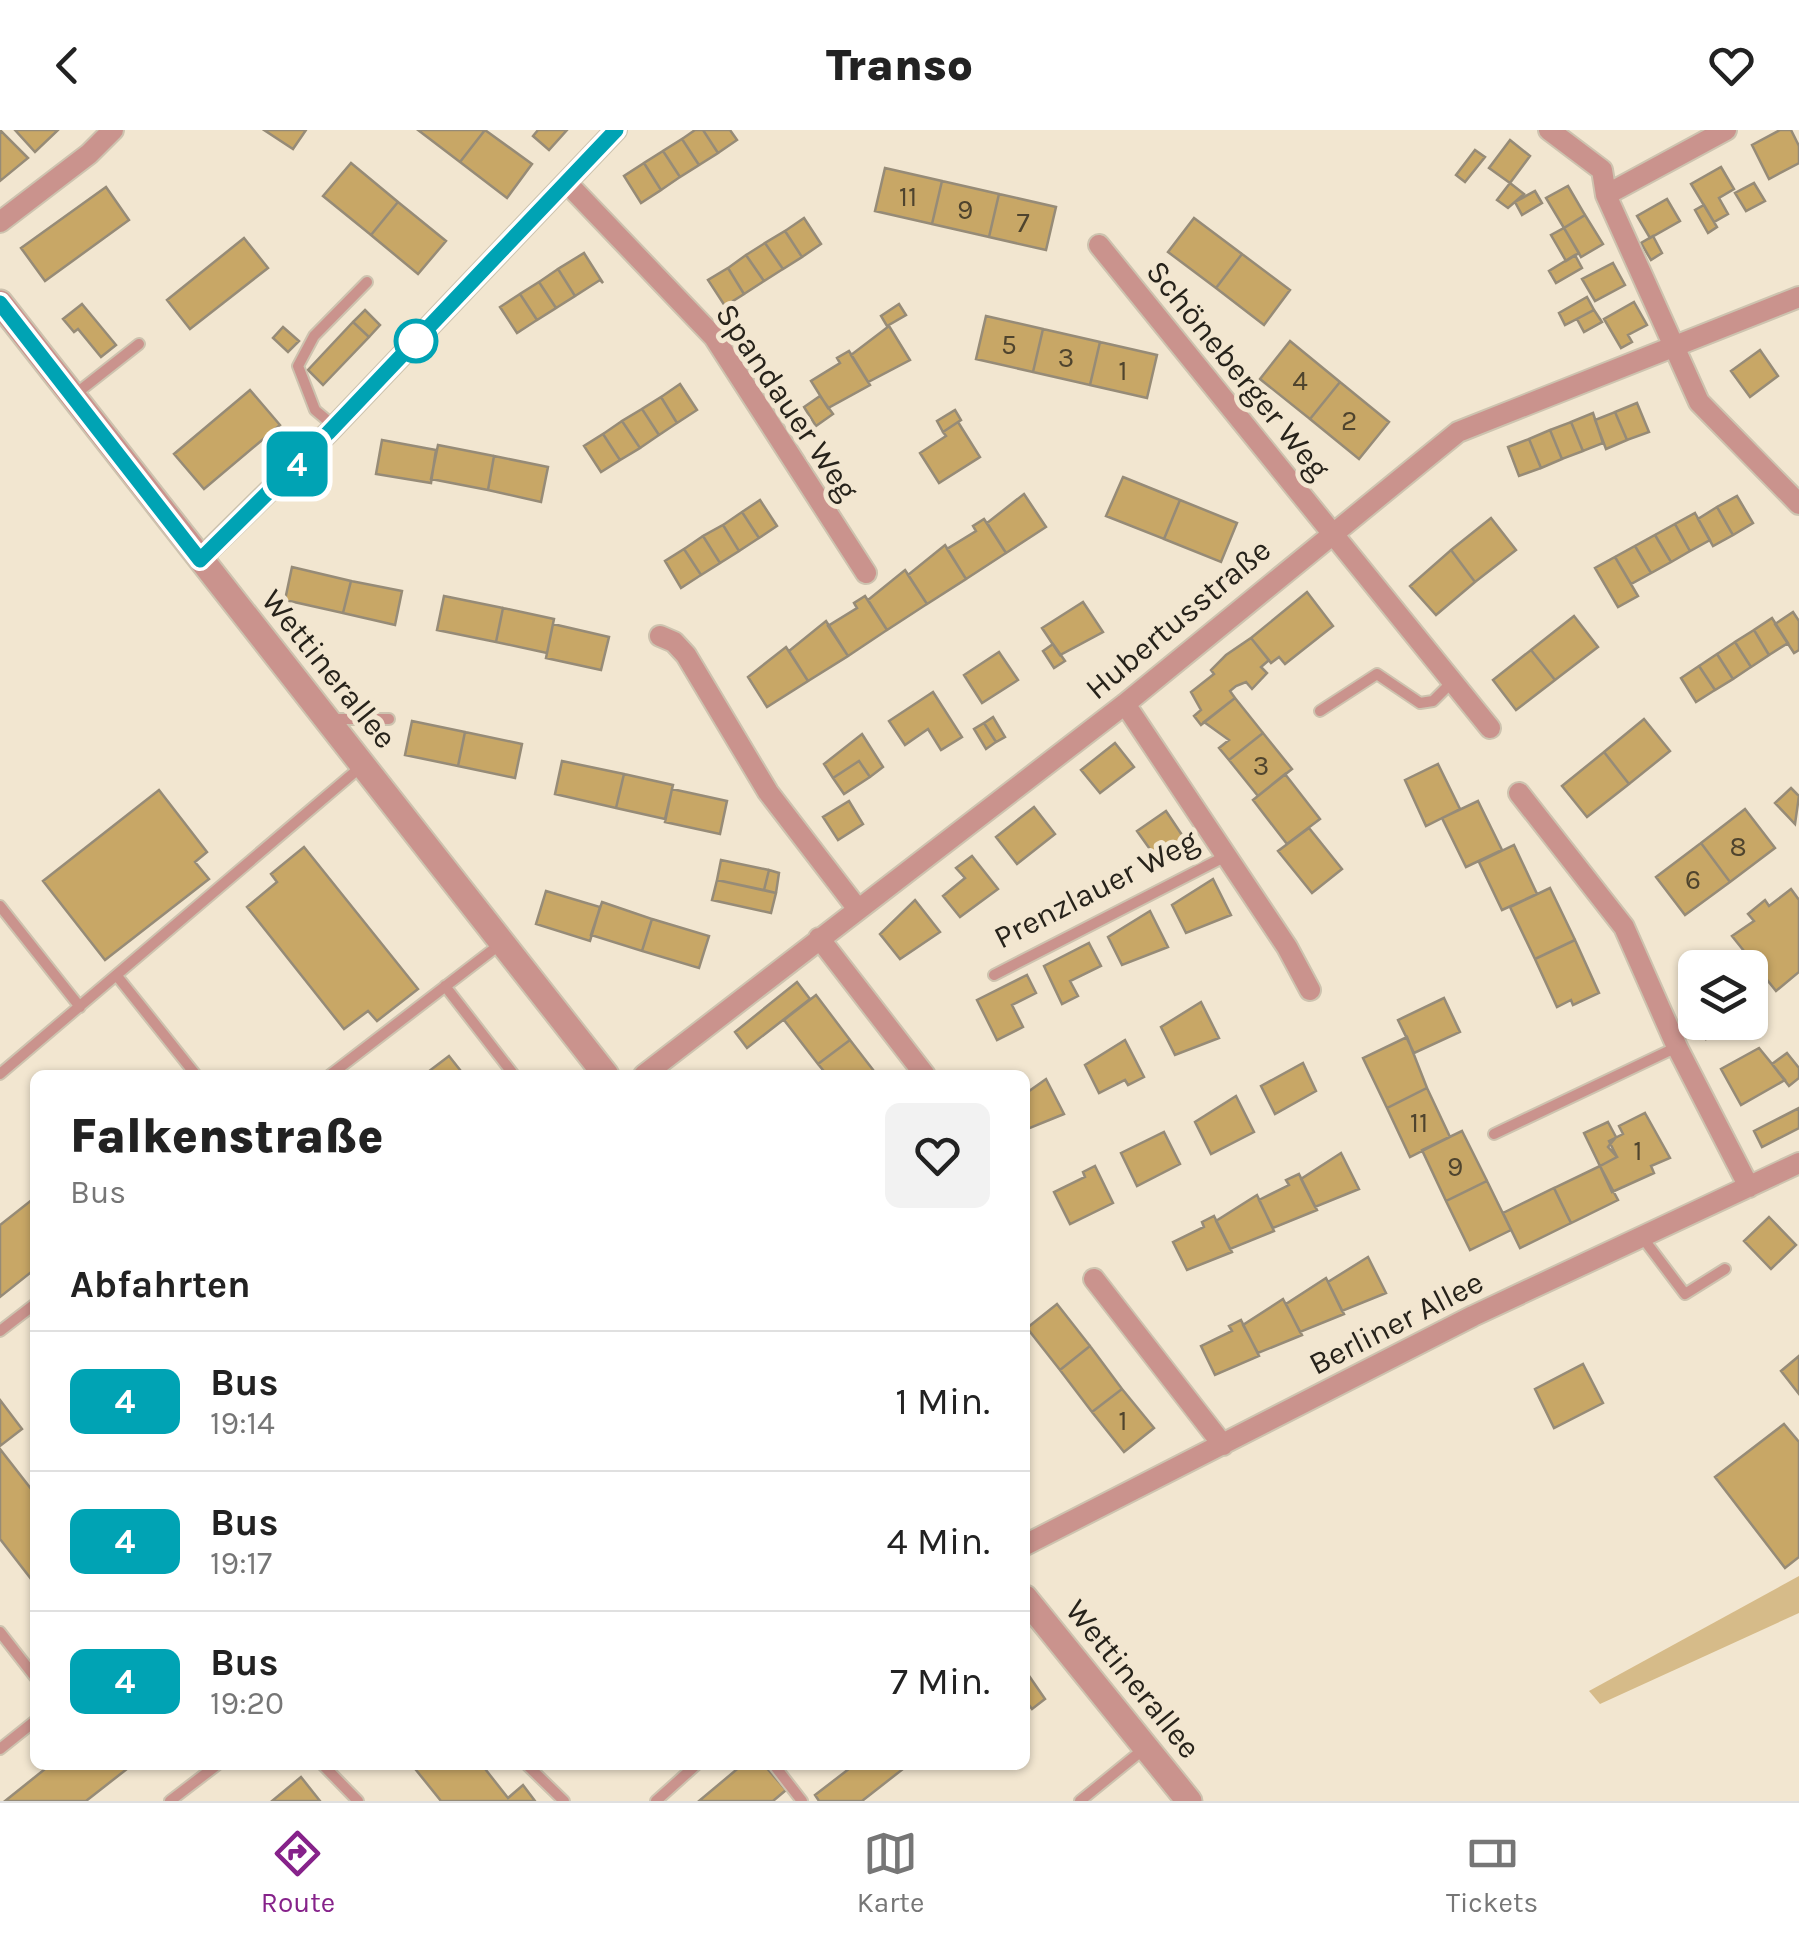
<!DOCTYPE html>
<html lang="de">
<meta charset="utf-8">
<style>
:root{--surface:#fff;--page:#f2f2f2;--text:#222;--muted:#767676;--line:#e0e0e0;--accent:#86228a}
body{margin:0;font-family:Karla,sans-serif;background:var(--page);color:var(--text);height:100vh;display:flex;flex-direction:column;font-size:38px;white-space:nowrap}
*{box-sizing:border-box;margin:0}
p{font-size:32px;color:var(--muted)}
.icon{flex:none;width:55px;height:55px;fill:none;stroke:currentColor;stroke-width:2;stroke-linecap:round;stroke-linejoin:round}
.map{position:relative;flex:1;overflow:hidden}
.side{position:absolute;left:30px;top:940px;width:1000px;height:700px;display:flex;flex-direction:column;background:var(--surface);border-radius:15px;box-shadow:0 2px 8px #0004}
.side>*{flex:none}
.badge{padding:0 20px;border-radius:15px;font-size:35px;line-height:65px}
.tools{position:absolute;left:1678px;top:820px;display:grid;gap:20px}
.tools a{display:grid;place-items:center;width:90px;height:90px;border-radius:15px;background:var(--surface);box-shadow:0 2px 8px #0004;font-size:50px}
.map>.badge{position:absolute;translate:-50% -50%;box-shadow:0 0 0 5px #fff}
h2{padding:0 40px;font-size:38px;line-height:90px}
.round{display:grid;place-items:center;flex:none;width:105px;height:105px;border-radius:15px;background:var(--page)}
.overview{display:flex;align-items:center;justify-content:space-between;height:170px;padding:0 40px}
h1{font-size:48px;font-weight:800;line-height:75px}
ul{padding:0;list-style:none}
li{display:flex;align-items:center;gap:30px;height:140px;padding:0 40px;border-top:2px solid var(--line)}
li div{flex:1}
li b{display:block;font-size:38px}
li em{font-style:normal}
li .badge{min-width:110px;font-weight:700;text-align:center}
header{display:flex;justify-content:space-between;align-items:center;height:130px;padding:0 40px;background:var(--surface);font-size:45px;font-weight:800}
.dock{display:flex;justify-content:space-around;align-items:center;height:140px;border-top:2px solid var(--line);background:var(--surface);font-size:28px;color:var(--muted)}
.dock a{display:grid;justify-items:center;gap:5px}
.dock .current{color:var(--accent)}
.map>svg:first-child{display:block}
.green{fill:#d6bb89}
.building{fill:#c8a766;stroke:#968b77;stroke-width:2.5}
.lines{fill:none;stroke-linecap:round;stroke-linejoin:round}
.service-casing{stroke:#cdc3af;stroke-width:14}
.minor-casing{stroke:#cdc3af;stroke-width:24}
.tertiary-casing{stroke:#cdc3af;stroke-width:29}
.service{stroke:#ca938d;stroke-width:10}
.minor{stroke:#ca938d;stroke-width:20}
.tertiary{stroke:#ca938d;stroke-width:25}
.line-casing{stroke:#fff;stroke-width:22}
.line{stroke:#00a3b4;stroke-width:15}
.stop-dot{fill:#fff;stroke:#00a3b4;stroke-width:5}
.labels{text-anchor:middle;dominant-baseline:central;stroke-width:10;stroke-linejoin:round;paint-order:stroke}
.number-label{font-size:28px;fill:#4f442e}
.street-label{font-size:32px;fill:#27231b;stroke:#f2e6d0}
</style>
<header><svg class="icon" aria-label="back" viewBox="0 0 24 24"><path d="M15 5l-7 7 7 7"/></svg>Transo<svg class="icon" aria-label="heart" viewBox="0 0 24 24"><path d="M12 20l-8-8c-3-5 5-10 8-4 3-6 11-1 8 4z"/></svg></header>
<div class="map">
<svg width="1799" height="1671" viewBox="0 0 1799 1671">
<rect width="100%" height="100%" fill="#f2e6d0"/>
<path class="green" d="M1799 1446V1483L1600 1574 1589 1561Z"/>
<path class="building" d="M0 0 28 28 0 51Z
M15 0H58L35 22Z
M264 0H306L293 19Z
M418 0H485L460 32Z
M485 0 532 34 507 68 460 32Z
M538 0H567L549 20 533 6Z
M695 0H703L718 23 699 35 682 9Z
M703 0H730L737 10 718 23Z
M1780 0H1791L1799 16V33L1769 49 1752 15Z
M682 9 699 35 680 47 663 21Z
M1510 10 1530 26 1510 53 1489 38Z
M1475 20 1485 27 1465 52 1456 45Z
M663 21 680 47 661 60 644 33Z
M351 33 398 72 371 105 323 66Z
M644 33 661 60 641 73 624 46Z
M1721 37 1734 59 1719 68 1728 84 1714 92 1691 54Z
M885 38 942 51 932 94 875 81Z
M942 51 999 64 989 107 932 94Z
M1510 53 1524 64 1508 78 1497 70Z
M1754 53 1765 71 1746 81 1735 63Z
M1568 56 1585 85 1564 98 1546 68Z
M106 57 129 90 45 151 21 118Z
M1535 61 1542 73 1522 85 1515 72Z
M999 64 1056 77 1046 120 989 107Z
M1667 69 1680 91 1650 108 1637 86Z
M398 72 446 111 418 144 371 105Z
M1704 75 1717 97 1708 103 1695 80Z
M1585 85 1603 114 1581 127 1564 98Z
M804 88 821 114 802 127 785 101Z
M1194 88 1242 124 1216 158 1168 122Z
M1564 98 1579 123 1566 131 1551 105Z
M785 101 802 127 783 139 765 113Z
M1653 106 1662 123 1651 130 1641 113Z
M244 108 268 138 190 199 167 170Z
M765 113 783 139 764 151 746 125Z
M584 123 603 153 600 150 575 166 558 139Z
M1242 124 1290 160 1264 195 1216 158Z
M746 125 764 151 744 164 728 138Z
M1575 125 1582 138 1556 153 1549 141Z
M1613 133 1625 155 1595 171 1582 149Z
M728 138 744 164 725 176 708 150Z
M558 139 575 166 556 178 539 152Z
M539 152 556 178 537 190 520 164Z
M520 164 537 190 517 203 500 177Z
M1587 167 1594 180 1565 195 1559 183Z
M1634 172 1647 195 1628 205 1632 212 1621 218 1604 189Z
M82 174 116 215 101 227 78 199 74 202 63 189Z
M899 174 906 185 887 196 881 186Z
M365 180 380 195 369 207 353 192Z
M1594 180 1602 192 1584 202 1577 189Z
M986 186 1043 199 1033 242 976 229Z
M353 192 369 207 323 255 308 240Z
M889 196 910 230 868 252 851 225Z
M283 197 299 211 288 222 273 208Z
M1043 199 1100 212 1090 255 1033 242Z
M1290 211 1340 252 1310 289 1260 249Z
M1100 212 1157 225 1147 268 1090 255Z
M1760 220 1778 246 1750 267 1731 241Z
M849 221 870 255 828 278 811 251 840 233 837 228Z
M1340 252 1389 292 1359 329 1310 289Z
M680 254 697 280 677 293 661 267Z
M250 260 280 295 204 359 174 324Z
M820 266 833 284 816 296 804 277Z
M661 267 677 293 659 305 642 279Z
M1637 273 1649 302 1627 310 1615 282Z
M642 279 659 305 640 318 622 291Z
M955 280 961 290 943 302 937 291Z
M1615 282 1627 310 1606 319 1595 290Z
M1593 283 1603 313 1583 321 1571 292Z
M622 291 640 318 620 330 603 304Z
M958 292 980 327 939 353 920 323 946 306 943 302Z
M1571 292 1583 321 1562 329 1550 300Z
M1550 300 1562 329 1541 338 1529 309Z
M603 304 620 330 601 342 584 316Z
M1529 309 1541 338 1519 346 1508 317Z
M382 310 436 320 431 353 376 344Z
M438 315 494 326 488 360 431 349Z
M494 326 548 337 541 372 488 360Z
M1123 347 1180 370 1164 409 1106 386Z
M1024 364 1046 397 1006 423 987 393Z
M1737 366 1753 393 1733 405 1717 377Z
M760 370 777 396 759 408 742 382Z
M1180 370 1237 393 1221 432 1164 409Z
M1717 377 1733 405 1713 416 1698 389Z
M742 382 759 408 739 421 723 395Z
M1695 383 1710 410 1690 421 1675 394Z
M1491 388 1516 420 1475 452 1451 420Z
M984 389 1006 423 966 449 947 419 976 401 973 396Z
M1675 394 1690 421 1671 432 1655 405Z
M723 395 739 421 720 433 703 406Z
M1655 405 1671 432 1651 443 1635 416Z
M703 406 720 433 701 445 684 419Z
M945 415 966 449 927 474 908 445Z
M1635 416 1651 443 1631 454 1615 427Z
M684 419 701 445 681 458 665 431Z
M1451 420 1475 452 1436 485 1410 456Z
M1615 427 1638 466 1618 477 1595 438Z
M292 437 351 451 343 483 285 470Z
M905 440 927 474 887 500 868 470Z
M351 451 402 461 395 495 343 483Z
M1307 462 1333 496 1285 534 1279 527 1271 533 1251 508Z
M444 466 503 478 496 512 437 500Z
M865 466 887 500 848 526 828 496 857 478 854 473Z
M1083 472 1103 502 1060 525 1042 498Z
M503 478 554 489 547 523 496 512Z
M1793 482 1799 491V520L1794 523 1775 494Z
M1574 486 1598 517 1555 550 1531 520Z
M1772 488 1788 513 1769 525 1754 500Z
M826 491 848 526 808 551 789 521Z
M553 494 609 507 601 540 546 528Z
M1754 500 1769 525 1751 537 1735 512Z
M1251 508 1269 530 1261 537 1267 543 1252 559 1246 552 1236 556 1230 561 1235 568 1201 595 1194 586 1201 580 1191 562 1214 544 1211 540 1226 525Z
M1735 512 1751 537 1733 549 1717 524Z
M1053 514 1065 531 1054 538 1043 521Z
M786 517 808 551 767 577 748 547Z
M1531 520 1555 550 1516 580 1493 550Z
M999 522 1018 550 982 573 964 545Z
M1717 524 1733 549 1715 560 1699 536Z
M1699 536 1715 560 1696 572 1681 548Z
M933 562 962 607 941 620 928 599 905 615 889 591Z
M1235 568 1263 603 1229 630 1219 618 1229 610 1204 592Z
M993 587 1005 607 996 612 984 593Z
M1644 589 1670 621 1629 654 1604 622Z
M412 591 465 602 458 636 405 625Z
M984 593 996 612 986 619 974 599Z
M465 602 522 614 515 648 458 636Z
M1263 603 1292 639 1258 666 1229 630Z
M862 604 883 637 870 647 859 631 833 648 824 634Z
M1115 613 1134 637 1100 663 1081 640Z
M1604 622 1629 654 1587 687 1562 656Z
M562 631 624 644 616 678 555 664Z
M859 631 870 647 844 664 833 648Z
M1438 634 1460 679 1426 696 1405 650Z
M624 644 673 655 665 689 616 678Z
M1285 644 1320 689 1287 714 1253 670Z
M1791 658 1799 666 1795 694 1775 673Z
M672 659 727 671 720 704 665 692Z
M159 660 207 722 195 732 209 749 105 830 43 751Z
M849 671 863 694 838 710 823 687Z
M1478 671 1502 720 1466 737 1442 688Z
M1034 677 1055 704 1017 734 996 707Z
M1745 679 1775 718 1730 752 1701 713Z
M1166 681 1190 717 1162 736 1137 701Z
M1309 698 1342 739 1312 763 1278 721Z
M1701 713 1730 752 1685 785 1656 747Z
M1514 715 1537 764 1502 780 1479 732Z
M304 717 418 859 377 891 368 881 344 899 247 777 277 752 271 744Z
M972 726 998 759 960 787 943 766 965 748 956 738Z
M721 730 769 740 764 760 717 750Z
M769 740 779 743 776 763 764 760Z
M1213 749 1231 785 1186 803 1172 775Z
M717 750 776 763 771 783 712 770Z
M1550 758 1575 810 1535 829 1510 777Z
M1791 759 1799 770V842L1776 861 1732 806 1754 791 1748 784 1765 770 1769 776Z
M546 761 600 777 590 811 536 794Z
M915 770 940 802 900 829 880 804Z
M602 772 652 789 642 821 591 805Z
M1150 781 1168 817 1122 835 1108 807Z
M652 789 709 806 699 838 642 821Z
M1575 810 1599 863 1573 875 1571 870 1557 877 1535 829Z
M1089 813 1101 836 1070 851 1078 866 1062 874 1044 836Z
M1027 845 1036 863 1012 875 1023 897 997 910 977 870Z
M797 852 810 869 747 918 735 902Z
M816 865 850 910 818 934 784 890Z
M1444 868 1460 902 1414 923 1398 890Z
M1201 872 1219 908 1175 925 1161 897Z
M1698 892H1738L1706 909Z
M1407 907 1427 958 1387 978 1363 928Z
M850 910 877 945H827L818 934Z
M1125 910 1144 947 1128 955 1125 950 1099 963 1085 935Z
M1759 918 1785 950 1741 975 1721 939Z
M1787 923 1799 938V948L1789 956 1772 934Z
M449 926 464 945H424Z
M1303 933 1316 961 1275 984 1261 956Z
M1046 949 1064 984 1025 1000V964Z
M1427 958 1450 1007 1410 1027 1387 978Z
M1236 966 1254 1002 1211 1024 1195 992Z
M1799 978V998L1762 1017 1754 1001Z
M1645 983 1670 1028 1651 1036 1654 1043 1612 1062 1600 1036 1617 1027 1609 1011 1623 1004 1619 996Z
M1608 992 1616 1007 1608 1017 1617 1027 1600 1036 1584 1003Z
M1462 1001 1487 1051 1446 1071 1422 1020Z
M1164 1002 1180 1034 1137 1056 1121 1023Z
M1341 1023 1359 1059 1315 1077 1301 1049Z
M1095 1036 1113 1073 1070 1094 1054 1062 1085 1047 1083 1042Z
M1600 1036 1618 1070 1571 1093 1554 1058Z
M1299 1044 1317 1080 1273 1098 1259 1070 1289 1055 1286 1050Z
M1487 1051 1511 1100 1470 1120 1446 1071Z
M1554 1058 1571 1093 1520 1118 1503 1083Z
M1257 1065 1274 1101 1230 1119 1216 1091Z
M33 1069 35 1139 0 1167V1095Z
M1214 1086 1232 1122 1187 1140 1173 1112 1204 1097 1202 1092Z
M1769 1087 1796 1115 1771 1139 1744 1111Z
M1368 1127 1386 1163 1342 1181 1328 1152Z
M1326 1148 1344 1184 1300 1202 1286 1174Z
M1283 1169 1302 1205 1258 1223 1243 1195Z
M1057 1174 1090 1216 1060 1240 1027 1198Z
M1241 1190 1259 1226 1215 1245 1201 1216 1232 1201 1229 1196Z
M1090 1216 1122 1259 1092 1282 1060 1240Z
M1799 1226V1264L1781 1241Z
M1583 1234 1603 1273 1554 1298 1535 1259Z
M1122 1259 1154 1298 1124 1322 1092 1282Z
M0 1270 22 1299 0 1316Z
M1784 1294 1799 1312V1427L1785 1438 1715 1347Z
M0 1319 35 1364V1454L0 1409Z
M1025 1540 1045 1569 1032 1579 1029 1575 1025 1578Z
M50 1635H132L86 1671H5Z
M412 1635H482L508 1668 523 1655 535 1671H441Z
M742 1635H764L786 1660 773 1671H699Z
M854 1635H908L862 1671H819L815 1665Z
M301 1647 320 1671H272Z"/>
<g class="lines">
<defs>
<path id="service" d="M73 266 139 214
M334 296 315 280 298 236 314 206 367 152
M1320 581 1377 544 1420 573 1433 571 1452 552
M333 589H389
M0 776 80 877
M994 845 1226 726
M117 846 196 945
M445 856 514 945
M0 944 363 635
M330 945 503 812
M1494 1004 1677 917
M1642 1107 1685 1164 1725 1139
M0 1201 35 1174
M0 1502 35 1547
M0 1619 35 1591
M323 1635 358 1671
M527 1635 564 1671
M774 1635 802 1671
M170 1671 217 1635
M656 1671 696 1635
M1080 1671 1145 1618"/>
<path id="minor" d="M1549 0 1602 40 1606 65 1699 272 1799 374
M568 54 714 207 866 443
M1606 65 1726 0
M0 92 89 24 113 0
M1099 115 1490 598
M200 429 328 303 616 0
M660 506 674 512 686 525 768 662 857 778
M1125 574 1287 817 1310 860
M1519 663 1624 797 1677 917 1749 1057
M819 808 925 945
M644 945 1125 574 1458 302 1799 167
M1094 1149 1223 1315
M1025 1415 1473 1186 1799 1033"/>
<path id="tertiary" d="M0 173 606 945
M1025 1468 1189 1671"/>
</defs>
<use href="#service" class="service-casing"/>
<use href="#minor" class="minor-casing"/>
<use href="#tertiary" class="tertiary-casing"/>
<use href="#service" class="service"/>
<use href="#minor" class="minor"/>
<use href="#tertiary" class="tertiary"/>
</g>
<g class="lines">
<defs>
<path id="line" d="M0 173 200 430 328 303 616 0"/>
</defs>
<use href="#line" class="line-casing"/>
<use href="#line" class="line"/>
</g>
<circle class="stop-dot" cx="416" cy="211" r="20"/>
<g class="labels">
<g class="number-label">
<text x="908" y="66">11</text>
<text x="965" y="79">9</text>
<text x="1023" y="92">7</text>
<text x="1009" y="214">5</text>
<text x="1066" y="227">3</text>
<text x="1123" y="240">1</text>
<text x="1300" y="250">4</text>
<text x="1349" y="290">2</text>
<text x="1261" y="635">3</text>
<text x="1738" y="716">8</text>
<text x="1693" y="749">6</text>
<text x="1419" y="992">11</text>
<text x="1638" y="1020">1</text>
<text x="1455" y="1036">9</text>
<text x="1123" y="1290">1</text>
</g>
<g class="street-label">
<text transform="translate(1238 240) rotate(51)">Schöneberger Weg</text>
<text transform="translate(787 272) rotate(56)">Spandauer Weg</text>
<text transform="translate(1178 489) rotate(-40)">Hubertusstraße</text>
<text transform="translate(329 539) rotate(51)">Wettinerallee</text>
<text transform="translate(1096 759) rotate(-27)">Prenzlauer Weg</text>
<text transform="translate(1396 1193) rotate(-27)">Berliner Allee</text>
<text transform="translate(1133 1549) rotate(51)">Wettinerallee</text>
</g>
</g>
</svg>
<div class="tools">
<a><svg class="icon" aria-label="layers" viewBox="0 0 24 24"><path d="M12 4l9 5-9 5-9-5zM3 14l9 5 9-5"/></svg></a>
</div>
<b class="badge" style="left:297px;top:334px;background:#00a3b4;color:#fff">4</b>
<section class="side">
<div class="overview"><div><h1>Falkenstraße</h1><p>Bus</p></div><a class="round"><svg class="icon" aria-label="heart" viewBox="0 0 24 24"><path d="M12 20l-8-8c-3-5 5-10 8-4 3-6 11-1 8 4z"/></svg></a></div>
<h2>Abfahrten</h2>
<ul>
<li><span class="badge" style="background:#00a3b4;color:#fff">4</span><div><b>Bus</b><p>19:14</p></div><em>1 Min.</em></li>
<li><span class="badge" style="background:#00a3b4;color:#fff">4</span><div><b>Bus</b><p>19:17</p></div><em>4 Min.</em></li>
<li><span class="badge" style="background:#00a3b4;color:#fff">4</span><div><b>Bus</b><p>19:20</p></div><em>7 Min.</em></li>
</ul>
</section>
</div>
<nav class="dock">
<a class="current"><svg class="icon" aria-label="directions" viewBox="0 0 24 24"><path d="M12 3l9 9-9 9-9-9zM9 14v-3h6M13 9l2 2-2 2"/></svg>Route</a>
<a><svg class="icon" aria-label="map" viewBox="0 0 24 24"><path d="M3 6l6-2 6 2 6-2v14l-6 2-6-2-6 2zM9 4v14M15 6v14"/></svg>Karte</a>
<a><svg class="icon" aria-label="tickets" viewBox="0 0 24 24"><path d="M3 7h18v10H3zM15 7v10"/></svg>Tickets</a>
</nav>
